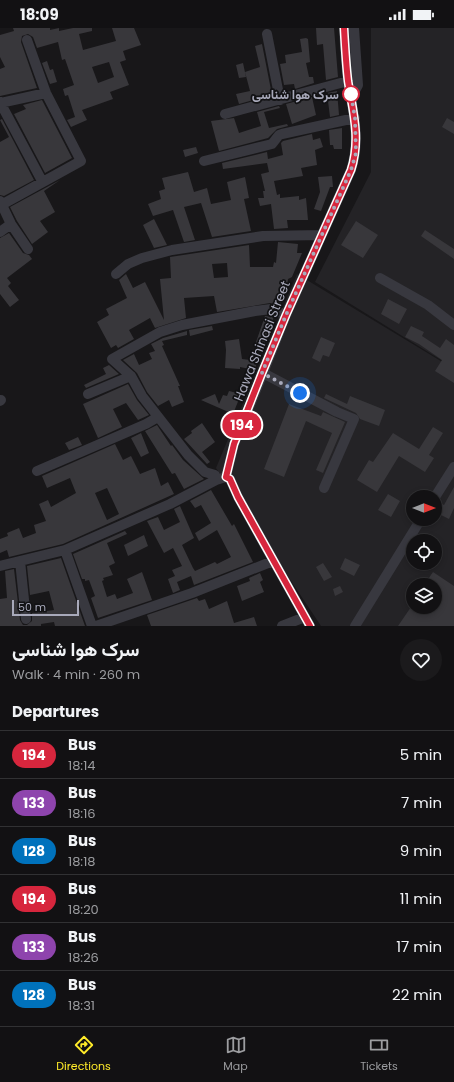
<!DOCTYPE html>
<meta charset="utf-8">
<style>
:root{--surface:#121113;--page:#1b1a1c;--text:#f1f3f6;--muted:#9c9da0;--line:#313133;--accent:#ffeb29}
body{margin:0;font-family:Poppins,Vazirmatn,sans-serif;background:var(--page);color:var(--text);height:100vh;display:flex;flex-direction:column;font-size:15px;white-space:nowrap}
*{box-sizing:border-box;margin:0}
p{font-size:13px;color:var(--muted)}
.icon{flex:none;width:22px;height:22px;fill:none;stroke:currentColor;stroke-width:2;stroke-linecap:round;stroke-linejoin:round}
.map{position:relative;height:598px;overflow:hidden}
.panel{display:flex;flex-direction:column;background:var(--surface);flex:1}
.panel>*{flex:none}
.badge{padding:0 8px;border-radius:13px;font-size:14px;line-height:26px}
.needle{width:26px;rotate:90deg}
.fabs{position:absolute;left:406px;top:462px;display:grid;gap:8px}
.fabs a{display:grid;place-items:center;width:36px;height:36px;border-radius:50%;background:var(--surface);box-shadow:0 2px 6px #0003,0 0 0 1px var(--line);font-size:20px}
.scale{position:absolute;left:12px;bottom:10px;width:67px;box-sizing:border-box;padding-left:4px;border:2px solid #a8a9ba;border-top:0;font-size:11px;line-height:14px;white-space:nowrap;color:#a8a9ba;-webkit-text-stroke:3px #121214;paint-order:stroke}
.you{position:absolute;width:20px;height:20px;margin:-10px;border:3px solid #fff;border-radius:50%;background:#1a73e8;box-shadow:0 0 0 6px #1a73e833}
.map>.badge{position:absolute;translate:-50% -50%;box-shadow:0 0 0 2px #fff}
h2{padding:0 12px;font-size:15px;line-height:36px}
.round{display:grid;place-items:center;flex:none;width:42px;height:42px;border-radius:21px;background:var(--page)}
.summary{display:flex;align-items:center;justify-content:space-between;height:68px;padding:0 12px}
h1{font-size:19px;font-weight:700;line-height:30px}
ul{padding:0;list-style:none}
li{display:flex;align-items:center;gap:12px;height:48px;padding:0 12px;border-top:1px solid var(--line)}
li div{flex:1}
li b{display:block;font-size:15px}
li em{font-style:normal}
li .badge{min-width:44px;font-weight:700;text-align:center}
.status{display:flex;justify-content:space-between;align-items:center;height:28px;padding:0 20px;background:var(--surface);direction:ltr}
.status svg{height:11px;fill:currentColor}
.menu{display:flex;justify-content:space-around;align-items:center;height:56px;border-top:1px solid var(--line);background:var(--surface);font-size:11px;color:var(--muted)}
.menu a{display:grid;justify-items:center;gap:2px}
.menu .current{color:var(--accent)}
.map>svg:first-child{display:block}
.built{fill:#242326;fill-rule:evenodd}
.building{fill:#38373b;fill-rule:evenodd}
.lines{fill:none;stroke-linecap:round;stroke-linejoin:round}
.minor{stroke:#38383f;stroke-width:10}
.line-casing{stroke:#fff;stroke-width:9}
.line{stroke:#d7263d;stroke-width:6}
.walk{stroke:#a8a9ba;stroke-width:4;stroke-dasharray:0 7.2}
.stop-dot{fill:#fff;stroke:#d7263d;stroke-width:2}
.labels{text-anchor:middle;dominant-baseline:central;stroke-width:3.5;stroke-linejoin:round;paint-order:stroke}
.stop-label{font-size:13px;font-weight:bold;fill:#a8a9ba;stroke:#121214;text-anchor:end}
.street-label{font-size:13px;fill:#a8a9ba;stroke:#121214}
</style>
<div class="status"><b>18:09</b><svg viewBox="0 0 49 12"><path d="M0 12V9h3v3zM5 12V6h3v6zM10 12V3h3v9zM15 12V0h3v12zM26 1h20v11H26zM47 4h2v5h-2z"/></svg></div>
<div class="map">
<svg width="454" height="598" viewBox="0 0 454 598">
<rect width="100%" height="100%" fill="#181719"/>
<path class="built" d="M371 0H454V340L315 254 371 144Z
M297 246 454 341V598H321L216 440ZM413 469H435V491H413ZM413 513H435V535H413ZM413 557H435V579H413Z"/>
<path class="building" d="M13 0H50V2L59 0V3L73 0H92V3L79 6 83 22 116 13 112 0H134L141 17 123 23 126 32 120 34 129 57 110 64 113 71 82 82 87 92 71 99 67 92 75 89 68 67 65 68 63 61 74 57 65 31 62 32 58 14 37 20 33 9 28 6 22 8 21 14 37 60 0 68V41L5 39 0 29V7L14 3ZM109 34 114 49 98 55 92 39Z
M316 0H334L338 49 326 52 323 16 317 17Z
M306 10 308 11 310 34 306 35 309 49H313L314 55 295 61 294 56 284 57 280 36 286 35 285 27 302 24 300 11Z
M262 16 272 67 239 76 236 66 250 63 245 44 260 39 255 18Z
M47 33 50 42 53 41 57 54 50 56 42 35Z
M243 35 246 49 239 50 236 37Z
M337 63 339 87 330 89 327 65Z
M312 69 316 87 292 96 286 76Z
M42 72 72 130 45 145 14 86 26 81 23 77Z
M279 78 280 80 264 84 269 100 287 96 288 98 277 101 268 110 219 123 211 93 234 90 239 105 261 98 257 84Z
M447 90 454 94V106L442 99Z
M2 91 34 152 4 168 0 167V114L9 109 0 92Z
M342 100V121H334L333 117H330L329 102Z
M312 106 313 112 320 110 323 119 315 122 317 137 301 140 303 148 274 153 277 167 280 166V170L299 168V172L306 170 308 192H287L288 200 274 201 271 176 260 178 258 170H264L263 163H265L261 146 269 144 267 135 223 141 222 135 267 124 268 131 283 127 281 115 283 113Z
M196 119 198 125 185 129 183 122Z
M188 144 194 164 207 160 211 176 231 172 227 154 245 149 249 170 244 171 251 203 212 209 201 175 184 179 195 212 184 214 173 182 153 188 148 176 161 171 159 163 165 161 162 150Z
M332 148 333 159H330L321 183 314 181 320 164 318 149Z
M60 152 44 163 55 184 40 193 48 204 32 216 17 193 10 179Z
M154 191 167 217 154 220 143 197Z
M356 193 378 207 363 230 341 217Z
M425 202 454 221V231L421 208Z
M9 205 23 225 29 227 32 231 7 250 11 255 8 258 19 272 10 279 0 266V210Z
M278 214 298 216 297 225H302L292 249 288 251 286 265H283L280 278 270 275 217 284 214 268 184 270 186 290 155 300 150 290 129 302 134 311 118 320 116 317 111 320 97 294 109 287 106 281 127 270 119 252 126 246 133 260 145 254 164 292 160 251 171 250 170 229 249 217 250 239H273L274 234 276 235ZM227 235 228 249 214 250 212 236Z
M388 271 407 281 399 296 381 286Z
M265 288 274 289 264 317H255Z
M212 298 213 302 190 308 189 302Z
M411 298 424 304 422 308 440 320 446 311 454 317V355L435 343 442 332 419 316 405 309Z
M187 303V307L162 313 164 317 162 318 180 358H178L184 374 172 379 169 372 158 378 147 364 137 345 123 332 134 326 139 337 152 331 149 325 155 323 151 316 163 310Z
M321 309 335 315 329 329 323 327 320 334 312 330Z
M239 311 242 331 257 333 255 342 240 339V341L225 340 226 322 225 313Z
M109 337 119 346 86 360 84 357 106 346 103 340Z
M128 356 137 372 149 387 138 392 126 375 113 381 122 399 98 410 83 376Z
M229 363 241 366 233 386 201 372 215 366 219 376 223 367 227 368Z
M326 366 347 376 350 368 385 382 379 398 360 391 356 385 324 370Z
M289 376 321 388 323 384 345 394 323 445 316 442 332 405 306 393 284 449 264 441Z
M202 395 215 414 202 424 210 434 207 436 184 411 192 405 191 403Z
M157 397 171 418 172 417 183 432 204 451 184 461 175 445 172 446 145 403Z
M433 399 443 405 429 427 434 430 425 444 399 428 377 464 357 452 369 432 373 434 393 405 419 421Z
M141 405 149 425 141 429 131 410Z
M78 409 82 417 69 422 65 415Z
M115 416 123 432 131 428 140 446 155 440 161 458 168 454 174 466 63 516 9 529 7 522 0 525V511L8 508 7 505 19 500 23 510 36 505 34 497 46 493 39 476 48 472 51 479 76 465 70 450 47 460 42 448ZM107 460 119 486 107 492 95 465Z
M454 459V480L449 491 435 484 440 475 444 477Z
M211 462 232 498 234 496 253 534 194 557 191 548 177 554 180 562 173 565 168 551 175 548 172 542 182 538 173 520 164 525 147 493 158 489 164 502 180 494 174 481 180 478 194 510 182 517 193 540 195 543 215 534 217 536 231 529 217 502 199 513 195 505 211 495 201 477 195 480 190 473Z
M388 466 400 473 391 489 378 482Z
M125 503 127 506 107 515 115 535 109 538 113 547 103 550 104 552 102 553 107 569 115 566 117 571 133 565 127 551 142 544 152 572 98 590 91 570 95 568 89 552 85 553V551H82L73 526Z
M144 507 148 518 128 528 124 517Z
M61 530 85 598H55L54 594 41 596V598H0V571L7 570 5 543 14 541 20 592 23 597H27L32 593V585L54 582 49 563 30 567 27 538Z
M345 530 360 537 354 548 340 541Z
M323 535 332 549 324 553 316 539Z
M433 544 454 558V598H398L411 579H435V557H424Z
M260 545 263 552 260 554 264 564 242 573 237 558 250 553 249 550Z
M340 558 343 564 335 568 333 561Z
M197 570 199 573 205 571 209 581 227 573 234 595 254 589 257 598H151L147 587Z"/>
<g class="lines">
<path class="minor" d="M267 6 280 72
M352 68 358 57 354 0
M0 74 42 153
M0 75 46 65
M225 86 348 53
M204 133 272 116 279 107 282 106 355 90
M0 173 11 196 28 221
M3 176 81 133 46 65 27 12
M0 204 11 196
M116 246 128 236 142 230 172 222 263 208 322 207
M380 250 428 277 454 297
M263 345 337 384 354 391 324 460
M88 366 131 348
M0 373 1 372
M37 443 146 396 158 389
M226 449 216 452 215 447 205 444 188 427 142 368 131 348 112 331 160 304 182 297 255 283 271 281 286 287
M435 469 454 439
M65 522 92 598
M20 533 26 591
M0 538 65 522 170 476 216 452
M96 598 192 565 273 533
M282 598 305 589
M310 598 238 469 230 451 226 449 234 416 263 345 286 287 351 142C361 111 353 84 348 53 346 36 345 18 344 0
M355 598 421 491"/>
</g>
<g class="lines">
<defs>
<path id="line" d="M310 598 238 469 230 451 226 449 234 416 262 345 286 287 351 142C361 111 353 84 348 53 346 36 345 18 344 0"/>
</defs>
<use href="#line" class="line-casing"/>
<use href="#line" class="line"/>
<path class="walk" d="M300 365 262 345 286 287 351 142 356 125 355 90 351 66"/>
</g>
<circle class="stop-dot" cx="351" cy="66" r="8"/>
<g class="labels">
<g class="stop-label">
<text x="339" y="66">سرک هوا شناسی</text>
</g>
<g class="street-label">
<text transform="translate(262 313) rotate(-68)">Hawa Shinasi Street</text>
</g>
</g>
</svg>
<div class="fabs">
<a><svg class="needle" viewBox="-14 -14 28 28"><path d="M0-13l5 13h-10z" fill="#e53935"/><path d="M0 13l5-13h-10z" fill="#9c9da0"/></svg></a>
<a><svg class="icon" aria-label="locate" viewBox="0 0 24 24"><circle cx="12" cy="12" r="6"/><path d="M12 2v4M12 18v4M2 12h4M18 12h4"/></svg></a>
<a><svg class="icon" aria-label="layers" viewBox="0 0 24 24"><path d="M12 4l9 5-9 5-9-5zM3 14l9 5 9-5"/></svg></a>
</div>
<div class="scale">50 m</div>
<div class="you" style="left:300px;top:365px"></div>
<b class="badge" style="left:242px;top:397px;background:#d7263d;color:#fff">194</b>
</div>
<section class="panel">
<div class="summary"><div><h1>سرک هوا شناسی</h1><p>Walk · 4 min · 260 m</p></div><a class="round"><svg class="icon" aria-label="heart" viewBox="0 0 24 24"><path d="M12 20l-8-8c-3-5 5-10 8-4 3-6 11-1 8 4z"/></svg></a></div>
<h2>Departures</h2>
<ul>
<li><span class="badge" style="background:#d7263d;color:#fff">194</span><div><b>Bus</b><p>18:14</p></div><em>5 min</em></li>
<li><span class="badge" style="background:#8e44ad;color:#fff">133</span><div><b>Bus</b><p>18:16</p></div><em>7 min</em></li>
<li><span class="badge" style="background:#0072bc;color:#fff">128</span><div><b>Bus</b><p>18:18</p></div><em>9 min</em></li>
<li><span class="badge" style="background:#d7263d;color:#fff">194</span><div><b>Bus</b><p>18:20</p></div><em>11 min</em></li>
<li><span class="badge" style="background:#8e44ad;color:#fff">133</span><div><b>Bus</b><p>18:26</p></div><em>17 min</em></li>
<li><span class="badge" style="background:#0072bc;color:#fff">128</span><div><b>Bus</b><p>18:31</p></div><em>22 min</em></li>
</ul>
</section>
<nav class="menu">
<a class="current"><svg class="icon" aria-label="directions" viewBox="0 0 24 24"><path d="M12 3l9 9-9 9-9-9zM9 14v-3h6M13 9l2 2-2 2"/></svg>Directions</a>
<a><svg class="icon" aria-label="map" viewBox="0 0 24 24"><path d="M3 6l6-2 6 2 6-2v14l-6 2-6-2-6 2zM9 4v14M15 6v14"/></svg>Map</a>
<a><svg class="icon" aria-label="tickets" viewBox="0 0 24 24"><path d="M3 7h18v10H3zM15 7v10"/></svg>Tickets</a>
</nav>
